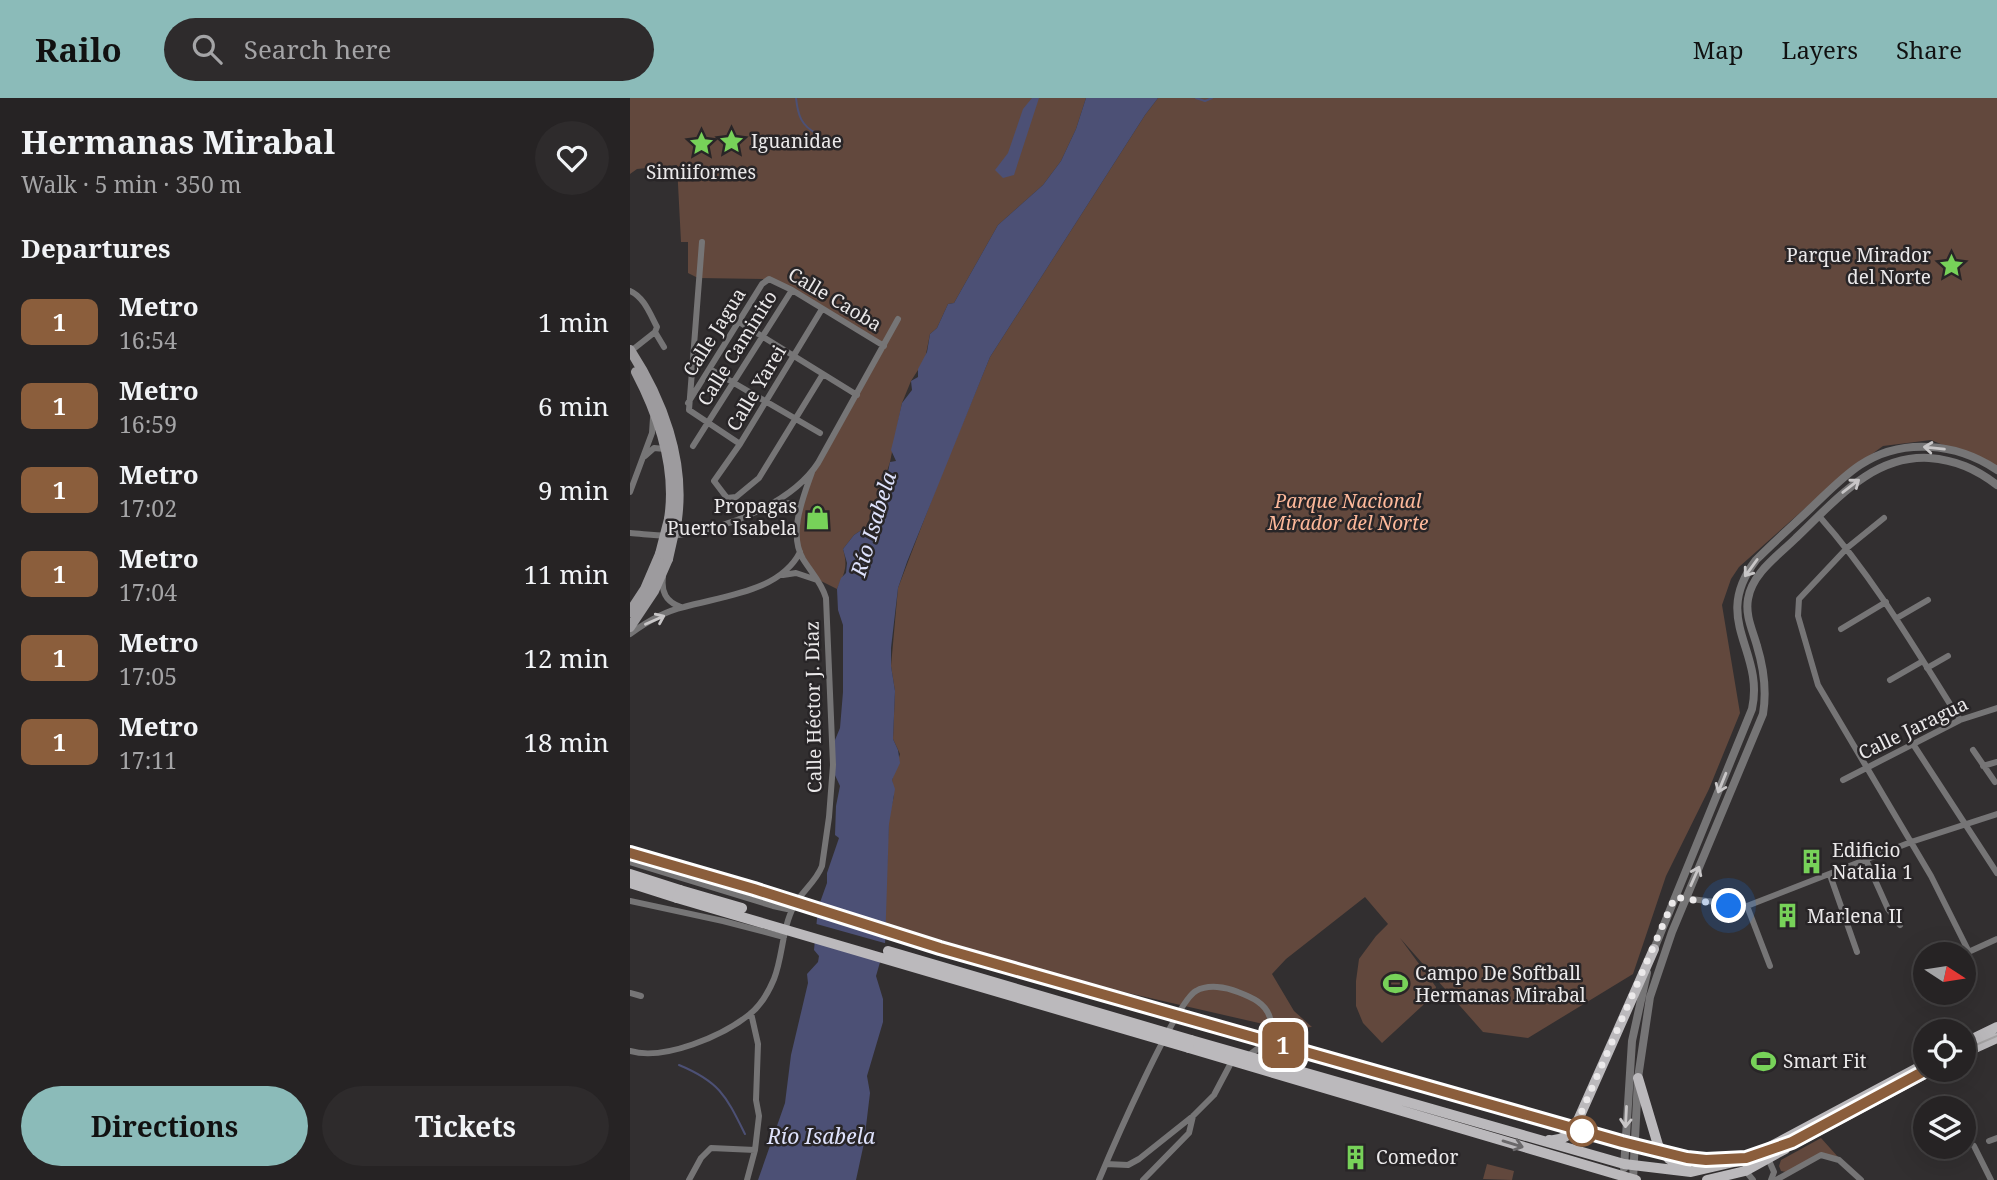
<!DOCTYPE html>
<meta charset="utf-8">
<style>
:root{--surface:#262324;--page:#2e2b2c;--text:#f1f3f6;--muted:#a4a4a6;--line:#424041;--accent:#8bbbb9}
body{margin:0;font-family:"Noto Serif",serif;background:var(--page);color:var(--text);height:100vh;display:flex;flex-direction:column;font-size:26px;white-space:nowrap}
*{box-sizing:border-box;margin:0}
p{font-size:23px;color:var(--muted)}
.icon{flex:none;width:38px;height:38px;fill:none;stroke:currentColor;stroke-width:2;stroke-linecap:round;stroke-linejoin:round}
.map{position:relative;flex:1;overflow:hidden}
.details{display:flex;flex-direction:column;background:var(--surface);width:630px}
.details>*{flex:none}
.badge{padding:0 14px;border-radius:10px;font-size:24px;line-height:46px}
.needle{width:46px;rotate:102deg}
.buttons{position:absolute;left:1283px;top:844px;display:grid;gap:14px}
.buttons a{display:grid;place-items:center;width:63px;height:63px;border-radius:50%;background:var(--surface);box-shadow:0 7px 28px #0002,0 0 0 2px var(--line);font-size:35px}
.you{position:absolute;width:35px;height:35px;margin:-18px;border:5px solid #fff;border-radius:50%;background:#1a73e8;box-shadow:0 0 0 10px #1a73e833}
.map>.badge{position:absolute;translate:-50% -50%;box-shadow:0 0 0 4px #fff}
h2{padding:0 21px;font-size:26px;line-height:63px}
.round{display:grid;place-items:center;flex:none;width:74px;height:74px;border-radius:37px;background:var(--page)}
.headline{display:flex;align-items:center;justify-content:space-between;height:119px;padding:0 21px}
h1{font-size:33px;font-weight:700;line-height:52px}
.cta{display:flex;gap:14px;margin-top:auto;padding:14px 21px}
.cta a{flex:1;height:80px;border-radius:42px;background:var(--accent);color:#111;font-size:28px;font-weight:700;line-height:80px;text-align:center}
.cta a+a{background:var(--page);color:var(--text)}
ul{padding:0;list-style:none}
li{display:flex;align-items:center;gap:21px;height:84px;padding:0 21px}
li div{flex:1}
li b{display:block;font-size:26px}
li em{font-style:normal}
li .badge{min-width:77px;font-weight:700;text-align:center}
header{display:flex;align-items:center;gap:42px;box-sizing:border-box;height:98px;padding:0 35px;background:var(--accent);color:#111}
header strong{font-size:33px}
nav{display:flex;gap:38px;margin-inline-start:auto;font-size:24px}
.search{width:490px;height:63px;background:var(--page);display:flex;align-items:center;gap:18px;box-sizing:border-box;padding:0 24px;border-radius:38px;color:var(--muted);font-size:26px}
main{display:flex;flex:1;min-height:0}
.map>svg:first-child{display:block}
.green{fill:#62483d}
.water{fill:#4c5075}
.pier{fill:#322f30}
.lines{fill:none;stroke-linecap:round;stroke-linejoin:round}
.stream{stroke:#4c5075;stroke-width:2}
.minor{stroke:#767576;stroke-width:6}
.tertiary{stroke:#767576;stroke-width:8}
.secondary{stroke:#9d9b9e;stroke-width:10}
.primary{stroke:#bbb9bc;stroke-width:10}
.rail{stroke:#a3a1a2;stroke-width:2}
.secondary-bridge{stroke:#9d9b9e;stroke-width:10}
.primary-bridge{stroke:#bbb9bc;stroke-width:10}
.oneway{stroke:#c8c6c7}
.oneway2{stroke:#6a686a}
.line-casing{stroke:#fff;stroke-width:16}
.line{stroke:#8b5e3c;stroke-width:10}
.walk{stroke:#ebe9ea;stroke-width:7;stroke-dasharray:0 12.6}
.stop-dot{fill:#fff;stroke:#8b5e3c;stroke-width:3.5}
.labels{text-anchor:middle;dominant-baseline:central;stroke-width:5;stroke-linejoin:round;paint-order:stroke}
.poi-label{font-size:19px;fill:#ebe9ea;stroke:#282527;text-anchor:start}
.street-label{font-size:19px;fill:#ebe9ea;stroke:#282527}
.park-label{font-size:19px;font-style:italic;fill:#fdb89a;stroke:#282527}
.water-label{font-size:21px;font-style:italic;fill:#dee2fc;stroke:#282527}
</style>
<header>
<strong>Railo</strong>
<div class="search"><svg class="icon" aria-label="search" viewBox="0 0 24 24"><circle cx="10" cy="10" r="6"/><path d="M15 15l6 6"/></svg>Search here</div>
<nav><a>Map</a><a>Layers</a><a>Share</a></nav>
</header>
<main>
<section class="details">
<div class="headline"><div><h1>Hermanas Mirabal</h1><p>Walk · 5 min · 350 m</p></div><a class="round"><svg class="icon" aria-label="heart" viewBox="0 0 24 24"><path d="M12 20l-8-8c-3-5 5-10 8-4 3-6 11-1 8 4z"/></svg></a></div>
<h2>Departures</h2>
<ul>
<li><span class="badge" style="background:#8b5e3c;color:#fff">1</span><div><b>Metro</b><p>16:54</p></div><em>1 min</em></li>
<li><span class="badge" style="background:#8b5e3c;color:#fff">1</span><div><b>Metro</b><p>16:59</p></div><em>6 min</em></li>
<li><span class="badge" style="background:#8b5e3c;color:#fff">1</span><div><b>Metro</b><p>17:02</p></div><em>9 min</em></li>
<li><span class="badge" style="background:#8b5e3c;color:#fff">1</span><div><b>Metro</b><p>17:04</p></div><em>11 min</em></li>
<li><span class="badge" style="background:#8b5e3c;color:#fff">1</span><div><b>Metro</b><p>17:05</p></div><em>12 min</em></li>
<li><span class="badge" style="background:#8b5e3c;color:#fff">1</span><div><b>Metro</b><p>17:11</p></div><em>18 min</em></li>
</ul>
<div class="cta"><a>Directions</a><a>Tickets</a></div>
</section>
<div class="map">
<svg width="1367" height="1082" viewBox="0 0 1367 1082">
<rect width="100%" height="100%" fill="#322f30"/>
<path class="green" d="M0 0H456L446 31 431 63 413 87 368 127 324 205 318 206 307 230 300 236 295 261 281 283 272 305 260 364 248 401 236 429 224 437 213 451C218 468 215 475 207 491L189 482 170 454 169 412 182 374 253 248 139 181 68 180 58 175V144H51L47 67 7 71 0 76Z
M528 0H1367V373L1356 365 1301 342 1253 348 1209 380 1109 469 1101 481 1092 507 1110 615 1079 691 1036 778 1003 876 898 940 853 934 770 840 806 889 804 897 752 945 733 925 726 908V883L729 861 746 838 758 826 735 799 656 861 642 876 664 913 682 929 655 931 254 839 259 718 264 698 262 682 270 656 263 641 265 593 261 568 268 490 310 380 360 259 515 17Z
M1191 1040 1209 1060 1194 1056 1156 1074 1151 1073 1149 1068 1151 1062Z
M857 1066 884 1073 882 1082 853 1081Z"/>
<path class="water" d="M402 0H409L384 77 373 80 365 72 378 55 393 11Z
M456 0H528L515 17 360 259 277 464 268 490 261 550V568L265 593 263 641 268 652 270 665 262 682 265 691 259 726 255 847 246 878 253 901V924L237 978 240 995 234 1045 226 1082H128L155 1005 161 957 178 885 177 876 188 864 189 858 184 852 188 810 197 785V775L209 740 205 737 206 708 210 688 204 675 205 642 210 630 213 594V527L208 512 207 491 211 480 216 475 217 465 213 451 224 437 239 427 249 414 250 390 256 384 260 364 266 363 261 352 264 340 272 305 282 292 281 283 288 279V271L297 254 300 236 307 230 318 206 324 205 368 127 413 87 431 63 446 31Z"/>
<path class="pier" d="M183 825 258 846 253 863 181 842Z"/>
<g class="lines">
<path class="stream" d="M166 0C168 18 171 27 187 36
M566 0 575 3 582 0
M49 967C90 984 96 998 115 1036"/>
<path class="minor" d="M72 144 59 312 110 346
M0 193C14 199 20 216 27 229L25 234 1 253
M192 211 110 346 84 383 97 400 106 399 129 380 193 276
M109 224 227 297
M25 234 34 249
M80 271 190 335
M58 305 132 186 139 181 162 192 254 248
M63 348 162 192
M15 358 24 350 35 351
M0 394 22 335 23 320
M144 407 161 405 169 412
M1189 418C1244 480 1286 552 1330 622
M1254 420 1217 450 1169 501 1168 518 1188 587 1301 778 1339 854
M0 435C16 436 33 439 49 437 96 431 162 405 188 365L268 221
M153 477 166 475 187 482
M33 479C31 494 36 504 51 509
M1267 520 1298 502
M1211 531 1256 504
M0 536C15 525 36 513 54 509 92 498 150 494 170 454
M1297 570 1318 558
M1260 582 1293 563
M1283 646 1367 775
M1343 652 1365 684
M1353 668 1367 664
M1213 682 1330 622 1367 610
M1236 762 1258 811 1270 827
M0 764 143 808 157 811 164 808
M1200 777 1227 854
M1045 799 1117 808 1281 744 1367 716
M0 803 93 823 154 839
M1117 808 1140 868
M1334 856 1367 841
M1285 877 1295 872
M0 895 11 898
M0 953C34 963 93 938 120 916 130 908 139 893 144 881 153 858 152 830 164 808 171 794 186 784 192 768L199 719 203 667 196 500C192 485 181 474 173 461 158 435 173 400 182 374
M618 958 635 945
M1359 1043 1367 1040
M1344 1048 1361 1082
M1137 1058 1144 1074 1141 1082
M476 1066 498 1067 509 1061 563 1018 584 997 602 963
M1114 1071 1123 1082
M59 1082 71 1060 81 1050 125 1052
M117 1082 125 1052 129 1018 126 1002 128 946 121 915
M469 1082C481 1053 546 903 566 893 578 886 596 889 608 894 621 899 636 905 640 920L635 945 641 965
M513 1082 559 1035 563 1018
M1146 1082 1191 1057 1209 1062 1231 1082"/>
<path class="tertiary" d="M1022 856 1122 611C1135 552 1080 522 1126 462 1144 444 1163 427 1181 410 1197 395 1212 379 1230 367 1272 339 1327 345 1367 372
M994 1070 1002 943 1017 875
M1003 1082 1008 980 1020 899 1042 834 1133 616C1137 592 1134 571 1127 548 1123 533 1115 518 1118 501 1122 475 1149 457 1166 440 1204 404 1242 357 1299 360 1326 362 1346 371 1367 387"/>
<path class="secondary" d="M0 252C32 301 55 362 47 421
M6 274C29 318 47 371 39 421
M0 514 15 491 30 456
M0 529 24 493 38 461"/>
<path class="primary" d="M0 776 50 792
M0 785 47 800
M561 942 994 1066 1061 1074 1117 1061 1295 966
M1334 945 1367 929
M559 950 1006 1082
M1334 955 1367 940
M1008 980 1028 1047 1039 1061 1058 1072
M919 1042C930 1043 939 1038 945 1029L1024 851
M1169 1043 1304 971
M1077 1082 1115 1073 1155 1051"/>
<path class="rail" d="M17 759 310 850 952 1033 1057 1060 1076 1062 1116 1060 1162 1044 1298 971
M1334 952 1367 938"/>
<path class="secondary-bridge" d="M30 456 39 421
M38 461 47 421"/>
<path class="primary-bridge" d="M50 792 112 810
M47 800 559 950
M258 853 561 942"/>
</g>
<defs><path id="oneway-shaft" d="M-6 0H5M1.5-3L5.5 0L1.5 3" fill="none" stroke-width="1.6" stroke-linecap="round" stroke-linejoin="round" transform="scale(1.75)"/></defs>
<g class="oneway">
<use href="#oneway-shaft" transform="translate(1304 350) rotate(-174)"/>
<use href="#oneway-shaft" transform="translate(1221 388) rotate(-38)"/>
<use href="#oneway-shaft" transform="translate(1121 470) rotate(126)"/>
<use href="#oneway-shaft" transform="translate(25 522) rotate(-24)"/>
<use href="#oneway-shaft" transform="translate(1092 685) rotate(112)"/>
<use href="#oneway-shaft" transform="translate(1065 778) rotate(-66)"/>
<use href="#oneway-shaft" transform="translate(996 1019) rotate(93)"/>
</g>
<use class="oneway2" href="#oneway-shaft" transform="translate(883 1046) rotate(17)"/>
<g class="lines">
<defs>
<path id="line" d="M0 755 124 791 310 850 992 1044 1057 1060 1076 1062 1116 1060 1162 1044 1298 971"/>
</defs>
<use href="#line" class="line-casing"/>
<use href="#line" class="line"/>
<path class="walk" d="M952 1033 945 1029 1045 799 1099 808"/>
</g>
<defs>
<symbol id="sight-bare" viewBox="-9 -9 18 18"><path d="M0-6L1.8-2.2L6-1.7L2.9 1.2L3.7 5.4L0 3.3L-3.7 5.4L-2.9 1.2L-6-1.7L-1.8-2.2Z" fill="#77d259" stroke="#282527" stroke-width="2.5" paint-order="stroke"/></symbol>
<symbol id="shop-bare" viewBox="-9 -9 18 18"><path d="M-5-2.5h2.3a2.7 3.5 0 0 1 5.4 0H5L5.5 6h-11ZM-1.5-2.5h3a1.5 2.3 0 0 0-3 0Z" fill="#77d259" stroke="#282527" stroke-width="2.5" paint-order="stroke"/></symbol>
<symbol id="building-bare" viewBox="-9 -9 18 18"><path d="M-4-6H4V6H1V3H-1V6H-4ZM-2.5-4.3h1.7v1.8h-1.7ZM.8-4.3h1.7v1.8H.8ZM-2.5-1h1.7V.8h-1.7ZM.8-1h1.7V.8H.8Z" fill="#77d259" stroke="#282527" stroke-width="2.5" paint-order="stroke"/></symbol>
<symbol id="stadium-bare" viewBox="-9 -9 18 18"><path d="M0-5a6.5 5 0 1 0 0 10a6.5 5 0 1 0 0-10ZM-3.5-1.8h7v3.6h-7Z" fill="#77d259" stroke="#282527" stroke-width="2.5" paint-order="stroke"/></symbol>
</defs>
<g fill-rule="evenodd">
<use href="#sight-bare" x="84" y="26" width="35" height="35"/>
<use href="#sight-bare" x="54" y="28" width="35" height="35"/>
<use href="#sight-bare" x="1304" y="150" width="35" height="35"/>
<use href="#shop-bare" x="170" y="402" width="35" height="35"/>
<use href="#building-bare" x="1164" y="746" width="35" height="35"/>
<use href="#building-bare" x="1140" y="800" width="35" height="35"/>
<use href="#stadium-bare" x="748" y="868" width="35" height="35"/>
<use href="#stadium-bare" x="1116" y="946" width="35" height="35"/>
<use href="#building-bare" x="708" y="1042" width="35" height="35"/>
</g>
<circle class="stop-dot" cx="952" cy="1033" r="14"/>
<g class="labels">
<g class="poi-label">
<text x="121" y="43">Iguanidae</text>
<text x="71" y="74" text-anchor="middle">Simiiformes</text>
<text x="1301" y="157" text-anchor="end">Parque Mirador<tspan x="1301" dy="22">del Norte</tspan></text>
<text x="167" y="408" text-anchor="end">Propagas<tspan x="167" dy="22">Puerto Isabela</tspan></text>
<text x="1202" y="752">Edificio<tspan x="1202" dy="22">Natalia 1</tspan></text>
<text x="1177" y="818">Marlena II</text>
<text x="785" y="875">Campo De Softball<tspan x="785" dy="22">Hermanas Mirabal</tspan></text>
<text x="1153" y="963">Smart Fit</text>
<text x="746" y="1059">Comedor</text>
</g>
<g class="street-label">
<text transform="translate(205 201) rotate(31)">Calle Caoba</text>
<text transform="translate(84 234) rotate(-58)">Calle Jagua</text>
<text transform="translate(107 250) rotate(-58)">Calle Caminito</text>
<text transform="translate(126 290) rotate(-59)">Calle Yarei</text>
<text transform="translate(183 609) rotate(-91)">Calle Héctor J. Díaz</text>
<text transform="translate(1283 630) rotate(-26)">Calle Jaragua</text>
</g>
<g class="park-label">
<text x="718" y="403">Parque Nacional<tspan x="718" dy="22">Mirador del Norte</tspan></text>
</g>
<g class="water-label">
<text transform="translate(243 426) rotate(-73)">Río Isabela</text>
<text x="191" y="1038">Río Isabela</text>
</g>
</g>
</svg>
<div class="buttons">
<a><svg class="needle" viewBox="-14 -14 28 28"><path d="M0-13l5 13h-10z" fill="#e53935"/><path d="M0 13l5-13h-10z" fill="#a4a4a6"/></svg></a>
<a><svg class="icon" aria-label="locate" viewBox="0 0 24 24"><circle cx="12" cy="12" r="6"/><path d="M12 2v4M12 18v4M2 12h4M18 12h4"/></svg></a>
<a><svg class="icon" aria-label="layers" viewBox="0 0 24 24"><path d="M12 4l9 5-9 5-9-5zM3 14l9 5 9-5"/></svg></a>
</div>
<div class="you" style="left:1099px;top:808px"></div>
<b class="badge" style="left:653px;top:947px;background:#8b5e3c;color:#fff">1</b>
</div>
</main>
